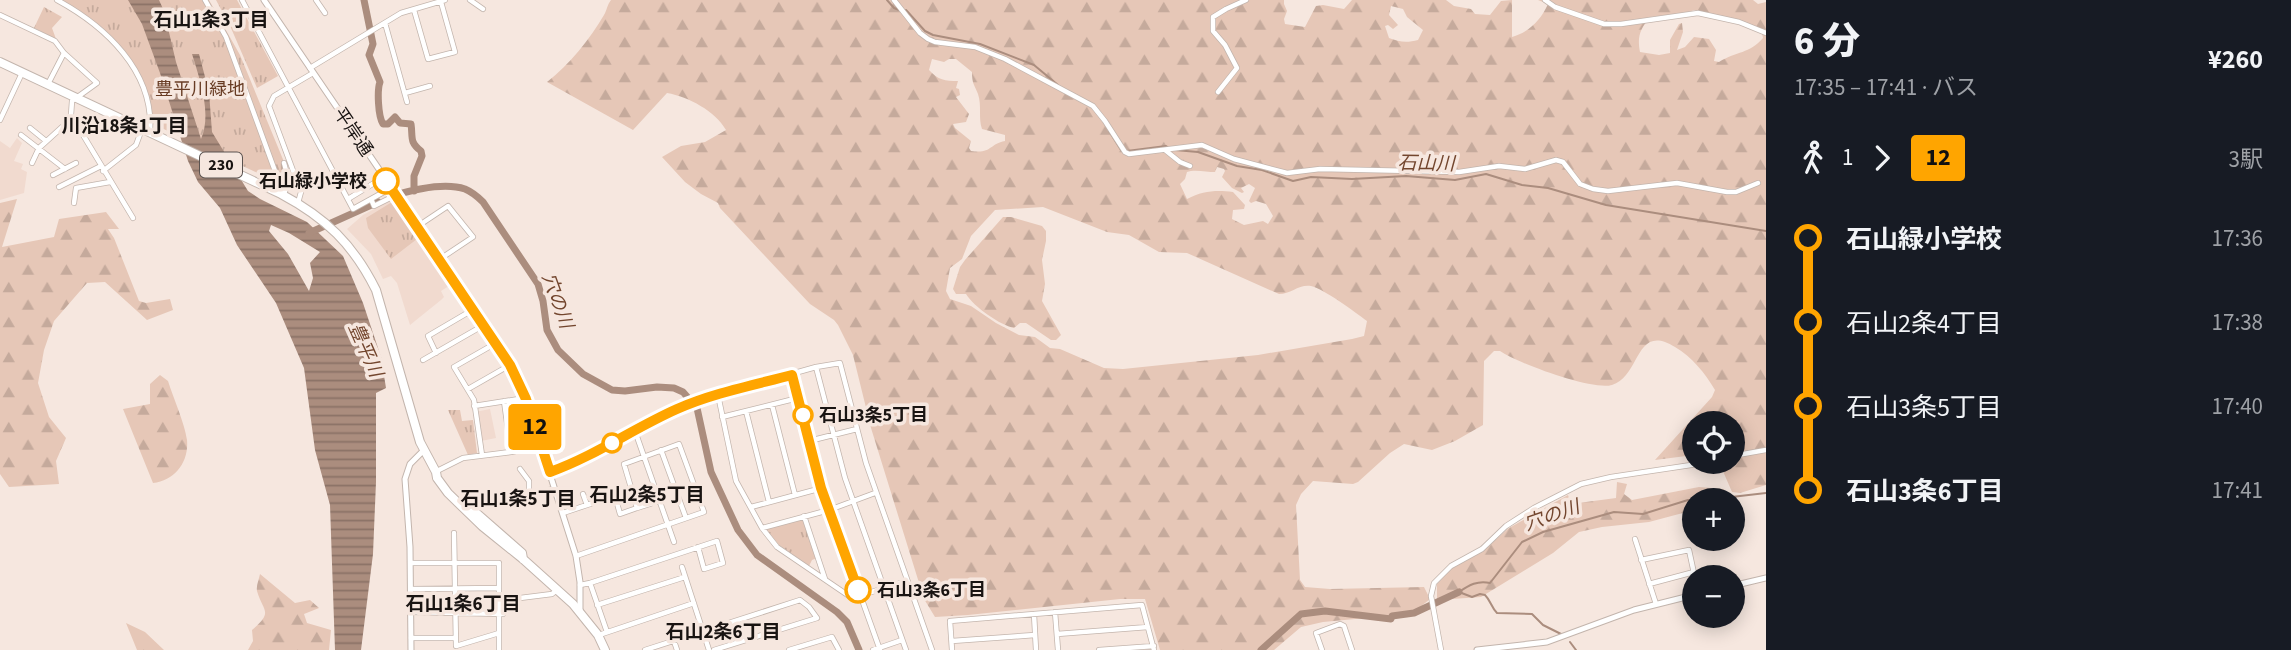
<!DOCTYPE html>
<html lang="ja">
<meta charset="utf-8">
<style>
:root{--surface:#171b24;--page:#242831;--text:#f1f3f6;--muted:#9ea1a6}
body{margin:0;font-family:"Source Sans 3","Noto Sans JP",sans-serif;background:var(--page);color:var(--text);height:100vh;display:flex;flex-direction:column;font-size:26px;white-space:nowrap}
*{box-sizing:border-box;margin:0}
p{font-size:23px;color:var(--muted)}
.icon{flex:none;width:38px;height:38px;fill:none;stroke:currentColor;stroke-width:2;stroke-linecap:round;stroke-linejoin:round}
.map{position:relative;flex:1;overflow:hidden}
.sheet{display:flex;flex-direction:column;background:var(--surface);width:525px}
.sheet>*{flex:none}
.badge{padding:0 14px;border-radius:5px;font-size:24px;line-height:46px}
.buttons{position:absolute;left:1682px;top:411px;display:grid;gap:14px}
.buttons a{display:grid;place-items:center;width:63px;height:63px;border-radius:50%;background:var(--surface);box-shadow:0 4px 18px #0003;font-size:35px}
.map>.badge{position:absolute;translate:-50% -50%;box-shadow:0 0 0 4px #fff}
.legs{display:flex;align-items:center;gap:10px;height:77px;padding:0 28px;font-size:23px}
.legs p{margin-inline-start:auto}
.head{display:flex;align-items:center;justify-content:space-between;height:119px;padding:0 28px}
h1{font-size:38px;font-weight:800;line-height:52px}
ul{padding:0 28px;list-style:none}
li{display:flex;align-items:center;gap:24px;height:84px;font-size:26px}
li i{display:grid;place-items:center;width:10px;height:100%;margin:0 9px;background:currentColor}
li i::after{content:'';width:18px;height:18px;margin:-9px;border:5px solid;border-radius:50%;background:var(--surface)}
li p{margin-inline-start:auto}
li:first-child i{background:linear-gradient(#0000 50%,currentColor 0)}
li:last-child i{background:linear-gradient(currentColor 50%,#0000 0)}
main{display:flex;flex:1;min-height:0}
.map>svg:first-child{display:block}
.built{fill:#f1dacf}
.forest{fill:url(#forest-firs);fill-rule:evenodd}
.park{fill:url(#park-tufts)}
.water{fill:url(#water-rules);fill-rule:evenodd}
.lines{fill:none;stroke-linecap:round;stroke-linejoin:round}
.stream{stroke:#ab8d7e;stroke-width:2}
.river{stroke:#ab8d7e;stroke-width:7}
.minor-casing{stroke:#c3b5ad;stroke-width:6}
.tertiary-casing{stroke:#c3b5ad;stroke-width:7}
.trunk-casing{stroke:#c3b5ad;stroke-width:10}
.minor{stroke:#fff;stroke-width:4.5}
.tertiary{stroke:#fff;stroke-width:5}
.trunk{stroke:#fff;stroke-width:8}
.line-1-casing{stroke:#fff;stroke-width:16}
.line-1{stroke:#ffa500;stroke-width:10}
.stop-1-dot{fill:#fff;stroke:#ffa500;stroke-width:3.5}
.labels{text-anchor:middle;dominant-baseline:central;stroke-width:7;stroke-linejoin:round;paint-order:stroke}
.shield{fill:#f6e7df;stroke:#5b5350;stroke-width:2}
.shield-label{font-size:16px;font-weight:bold;fill:#191412}
.park-label{font-size:18px;fill:#683c24;stroke:#f6e7df}
.street-label{font-size:18px;fill:#191412;stroke:#f6e7df}
.stop-label{font-size:18px;font-weight:bold;fill:#191412;stroke:#f6e7df;text-anchor:start}
.neighbourhood-label{font-size:19px;font-weight:bold;fill:#191412;stroke:#f6e7df}
.water-label{font-size:19px;font-style:italic;fill:#73462e;stroke:#f6e7df}
</style>
<main>
<div class="map">
<svg width="1766" height="650" viewBox="0 0 1766 650">
<defs>
<pattern id="forest-firs" width="22" height="20" patternUnits="userSpaceOnUse" patternTransform="scale(1.75)"><rect width="22" height="20" fill="#e6c7b7"/><path d="M5 1l3.5 6h-7zM16 11l3.5 6h-7z" fill="#c5aa9c"/></pattern>
<pattern id="park-tufts" width="24" height="20" patternUnits="userSpaceOnUse" patternTransform="scale(1.75)"><rect width="24" height="20" fill="#e6c7b7"/><path d="M3 7l-1-3M5 7V3M7 7l1-3M15 17l-1-3M17 17v-4M19 17l1-3" fill="none" stroke="#c5aa9c"/></pattern>
<pattern id="water-rules" width="6" height="5" patternUnits="userSpaceOnUse" patternTransform="scale(1.75)"><rect width="6" height="5" fill="#ab8d7e"/><path d="M0 2.5h6" fill="none" stroke="#8a7266"/></pattern>
</defs>
<rect width="100%" height="100%" fill="#f6e7df"/>
<path class="built" d="M17 138 22 143 14 161 23 164 21 169 27 172 24 193 0 200V141L10 148Z
M393 199 452 284 441 291 444 297 441 300 410 325 397 283 391 276 383 279 371 254 347 229 363 215Z
M490 409 496 438 481 441 475 412Z"/>
<path class="forest" d="M611 0H1284V4L1287 11 1284 19 1285 24 1305 27 1316 6 1323 5 1344 9 1352 0H1446L1454 6 1471 9 1475 14 1490 15 1501 1 1512 0V37C1529 32 1541 20 1548 4L1538 0H1753L1758 4 1766 2V485L1740 493 1732 492 1719 462H1732V424H1694V455L1655 460 1712 397 1715 390C1705 373 1692 357 1675 347 1635 322 1641 376 1612 385 1593 391 1517 363 1500 351H1494L1484 361 1483 425 1455 441 1432 450 1404 444 1390 453 1358 482 1353 484 1313 481 1301 494 1296 505 1300 580 1305 587 1330 589 1424 587 1430 599 1419 608 1398 615 1323 622 1301 627 1274 650H1160L1145 599H1120L968 615 935 617 924 599 871 428 853 355 838 325 834 320 810 304 720 208 718 203 701 194 685 182 662 157 681 146 705 142 726 130C715 111 689 97 667 93L633 130 547 82C569 65 590 39 604 15 607 10 607 5 611 0ZM1391 6 1403 9 1407 17 1423 30 1418 40C1407 43 1399 42 1389 38L1385 26 1388 25 1393 29 1398 25 1389 15ZM1694 10 1736 19 1761 29 1763 38C1749 54 1737 51 1719 62L1714 61 1716 50 1709 39 1694 37 1685 47 1677 50 1683 32 1682 23 1679 24 1670 40V53L1659 55 1640 52C1637 37 1640 29 1650 17L1686 13ZM932 59 944 62 949 59H956L972 72C972 84 974 84 978 94 982 106 978 118 982 129L1005 135V141C989 144 992 154 971 151L969 148 971 141 955 128 953 124 966 122 969 114 956 97 960 95 959 89 956 88 958 81C945 81 938 80 929 70ZM1217 167 1224 169 1225 171 1222 177 1232 188 1242 193 1244 192 1241 188 1249 184 1255 188 1249 201 1251 203 1256 201 1266 204 1273 216 1268 224 1263 221 1244 225 1232 219 1233 210 1244 209 1245 205 1233 192C1215 190 1203 191 1187 199L1180 184 1185 179 1187 172C1194 169 1207 172 1215 172ZM1043 207 1107 232 1129 235 1159 252 1187 253 1279 294C1291 294 1299 284 1311 286 1324 289 1355 312 1367 321L1364 336 1352 339 1258 355 1123 369 1104 368 1060 349 1050 348 1035 337 1019 335 996 323 971 306 950 299 946 291 950 268 962 259 971 236 995 210Z
M17 199 2 247 54 237 59 219 106 212 119 229H108L114 238 139 301 146 303 170 299 173 310 147 320 105 282 87 283 54 321 44 350 38 383 49 417 66 438 56 461 59 484 9 487 0 474V203Z
M1003 217H1011L1042 226 1046 231V241L1042 260 1045 284 1042 301 1061 335 1056 340H1051L1026 323H1020L1014 328C1000 325 974 307 966 294H956L953 289 960 267 965 260Z
M160 375 168 381C173 397 185 424 187 440 189 462 175 480 153 483L123 409 150 404V384Z
M1617 482 1627 484 1624 494 1632 500 1699 487 1724 489 1728 500H1694V510L1649 522 1602 527 1579 532 1553 553 1481 597 1437 600V584L1454 566 1484 550 1509 528 1568 495 1571 504 1616 498Z
M260 574 295 603 310 600 319 608 304 614 307 623 331 630 329 650H248L253 641 252 630C274 611 263 612 257 591 256 586 259 579 260 574Z
M126 623 145 632 164 650H137Z"/>
<path class="park" d="M60 0H209L240 55 296 191 153 124C145 60 114 31 60 0Z
M216 0H237L278 76 257 88 231 28Z
M44 7 62 17 52 28 56 39 34 28Z
M392 202 417 239 391 259 368 228 366 218Z
M448 410H460L462 421 473 420 477 453 468 455Z
M802 518 817 558 812 560 809 566 779 545 766 529Z"/>
<path class="water" d="M128 0H159L164 11 176 62 201 139C212 114 200 80 192 54H199L209 92 212 132 248 191 260 199 307 222 343 256 363 303 381 357 386 388 376 393V482L373 554 361 650H335L330 505 315 450 304 368 276 303 237 245 220 208 198 182 188 161 160 73 142 24ZM271 225 289 233 320 252 310 263 313 278 309 291 288 254 269 231Z"/>
<g class="lines">
<path class="stream" d="M887 0 894 8 899 10
M906 10 925 31 933 35 980 44 1034 65 1058 85
M1109 131 1121 150
M1175 150 1198 152 1237 166 1262 170 1293 181 1311 177 1352 179 1406 176 1455 180 1486 174 1522 185 1548 188 1606 205 1766 231
M1127 151 1166 146 1169 148
M1563 635 1543 625 1532 614 1497 613C1491 607 1491 601 1485 595L1480 594 1472 597 1459 592C1469 585 1478 580 1490 583L1522 542 1543 532 1614 512 1643 514 1688 500 1714 499 1766 493
M1570 642 1576 650"/>
<path class="river" d="M364 0 373 44 369 55 380 82C377 90 378 116 383 124H388L395 117 400 123 411 124C413 137 409 142 421 151L422 156 414 176V191
M392 196C412 190 444 182 465 189 472 192 478 197 483 202L538 284 543 301 547 330 558 350 583 374 612 390 625 391 657 387 674 388 683 392 697 408 711 472 738 530 757 555 837 612 847 622 859 650
M309 233 378 202
M1261 650 1301 614 1325 611 1391 619 1392 616 1414 613 1459 592"/>
<defs>
<path id="minor" d="M57 0C105 26 154 71 150 131
M205 0 226 37 275 171 282 179 288 182
M242 0 353 209 391 188
M316 0 325 13
M470 0 483 9
M894 0 920 33 928 39 935 42 975 47 1005 59 1093 106 1105 121 1125 152 1129 154 1202 145 1234 159 1287 173 1320 169 1459 172 1499 166 1525 169 1556 160 1563 162 1580 184 1593 189 1608 191 1677 183 1727 192H1736L1758 183
M1545 0 1555 7 1604 24H1621L1698 13 1739 22 1766 33
M414 10 428 59 455 52 441 2
M0 15 55 41 64 53 97 83 72 101 71 115 133 218
M385 23 407 102
M310 68 401 13 445 0
M48 84 64 53
M1218 92 1237 68 1225 45 1213 31V17L1226 9 1246 0
M405 93 430 86
M0 120 22 73
M30 128 46 141
M21 135 65 169
M1165 150 1180 162 1190 166
M32 163 39 148 72 118
M103 171 136 145 142 129
M53 175 76 163
M59 187 101 166
M284 194 289 181 284 163
M348 199 384 177
M371 199 374 206 396 195
M74 203 76 188 110 182
M298 203 301 192 269 106 274 96 313 73
M418 226 448 206 473 237 440 259
M436 353 428 336 474 309
M423 360 484 325
M816 367 845 478 906 650
M792 375 822 488 880 650
M468 389 510 365
M718 395 736 481 762 528 777 547 852 598 907 581
M772 405 795 495
M474 406 525 398
M746 411 769 502
M722 417 798 398
M635 431 674 542
M809 441 857 429
M661 450 686 518
M511 452 541 446
M482 455 474 400 454 367 496 343
M1732 456 1766 450
M520 469 529 481V493L555 489
M437 471 463 458 511 452 504 401
M550 472 570 464 676 409 698 400 816 367 840 363 866 463 932 650
M587 505 615 496 620 514 637 508
M751 507 822 488
M563 513 587 505 583 494
M804 516 825 579
M762 528 829 510 875 493
M454 533 456 646 499 633
M1635 539 1656 604
M576 556 704 512 679 444 624 464 637 508 659 501
M1641 560 1689 550 1695 578
M411 563H499V650
M682 567 709 650
M590 583 717 541 723 563 704 569 698 547
M1649 584 1694 572
M580 585 590 583 607 632
M411 589 499 588
M597 605 685 577
M412 612 503 614 520 598 552 594 557 590
M1055 612 1058 650
M1034 614 1036 650
M1057 634 1148 627
M599 635 694 603
M411 638H455
M674 641 677 650
M952 641 1035 635
M645 650 800 600 809 607 817 618 714 650
M789 650 832 637 839 650
M873 650 902 640
M952 650 950 621 1142 605 1154 650
M1099 650 1154 646
M1322 650 1316 633 1340 624 1344 626 1352 650
M1441 650 1431 596 1434 583 1451 566 1482 549 1506 526 1534 508 1581 484 1611 477 1711 462"/>
<path id="tertiary" d="M264 0 440 259 510 365 526 399 576 556 580 582V610
M1732 586 1766 578
M411 650 410 547 405 479 410 464 424 450
M1477 650 1547 642 1634 610 1694 595"/>
<path id="trunk" d="M0 62 281 194C326 218 353 244 376 290L420 442 436 472 437 478 448 493 482 526 523 559 573 604 598 635 605 650
M466 504 522 553 523 559"/>
</defs>
<use href="#minor" class="minor-casing"/>
<use href="#tertiary" class="tertiary-casing"/>
<use href="#trunk" class="trunk-casing"/>
<use href="#minor" class="minor"/>
<use href="#tertiary" class="tertiary"/>
<use href="#trunk" class="trunk"/>
</g>
<g class="lines">
<defs>
<path id="line-1" d="M386 181 510 365 526 399 550 472C595 456 634 428 677 409 713 393 754 385 792 375L821 488 858 590"/>
</defs>
<use href="#line-1" class="line-1-casing"/>
<use href="#line-1" class="line-1"/>
</g>
<g class="stop-1-dot">
<circle cx="386" cy="181" r="12"/>
<circle cx="803" cy="415" r="9"/>
<circle cx="612" cy="443" r="9"/>
<circle cx="858" cy="590" r="12"/>
</g>
<g class="labels">
<rect class="shield" x="200" y="152.5" width="42" height="25" rx="5"/>
<g class="shield-label">
<text x="221" y="165">230</text>
</g>
<g class="park-label">
<text x="200" y="89">豊平川緑地</text>
</g>
<g class="street-label">
<text transform="translate(353 132) rotate(56)">平岸通</text>
</g>
<g class="stop-label">
<text x="367" y="181" text-anchor="end">石山緑小学校</text>
<text x="819" y="415">石山3条5丁目</text>
<text x="877" y="590">石山3条6丁目</text>
</g>
<g class="neighbourhood-label">
<text x="211" y="20">石山1条3丁目</text>
<text x="124" y="126">川沿18条1丁目</text>
<text x="647" y="495">石山2条5丁目</text>
<text x="518" y="499">石山1条5丁目</text>
<text x="463" y="604">石山1条6丁目</text>
<text x="723" y="632">石山2条6丁目</text>
</g>
<g class="water-label">
<text transform="translate(1426 164) rotate(1)">石山川</text>
<text transform="translate(557 301) rotate(70)">穴の川</text>
<text transform="translate(365 350) rotate(66)">豊平川</text>
<text transform="translate(1552 516) rotate(-19)">穴の川</text>
</g>
</g>
</svg>
<div class="buttons">
<a><svg class="icon" aria-label="locate" viewBox="0 0 24 24"><circle cx="12" cy="12" r="6"/><path d="M12 2v4M12 18v4M2 12h4M18 12h4"/></svg></a>
<a>+</a>
<a>−</a>
</div>
<b class="badge" style="left:535px;top:427px;background:#ffa500;color:#111">12</b>
</div>
<section class="sheet">
<div class="head"><div><h1>6 分</h1><p>17:35 – 17:41 · バス</p></div><b>¥260</b></div>
<div class="legs"><svg class="icon" aria-label="walk" viewBox="0 0 24 24"><circle cx="13" cy="4" r="2"/><path d="M13 8l-2 6 4 7M11 14l-3 7M7 12l3-4h3l4 4"/></svg>1<svg class="icon" aria-label="forward" viewBox="0 0 24 24"><path d="M9 5l7 7-7 7"/></svg><b class="badge" style="background:#ffa500;color:#111">12</b><p>3駅</p></div>
<ul>
<li><i style="color:#ffa500"></i><b>石山緑小学校</b><p>17:36</p></li>
<li><i style="color:#ffa500"></i><span>石山2条4丁目</span><p>17:38</p></li>
<li><i style="color:#ffa500"></i><span>石山3条5丁目</span><p>17:40</p></li>
<li><i style="color:#ffa500"></i><b>石山3条6丁目</b><p>17:41</p></li>
</ul>
</section>
</main>
